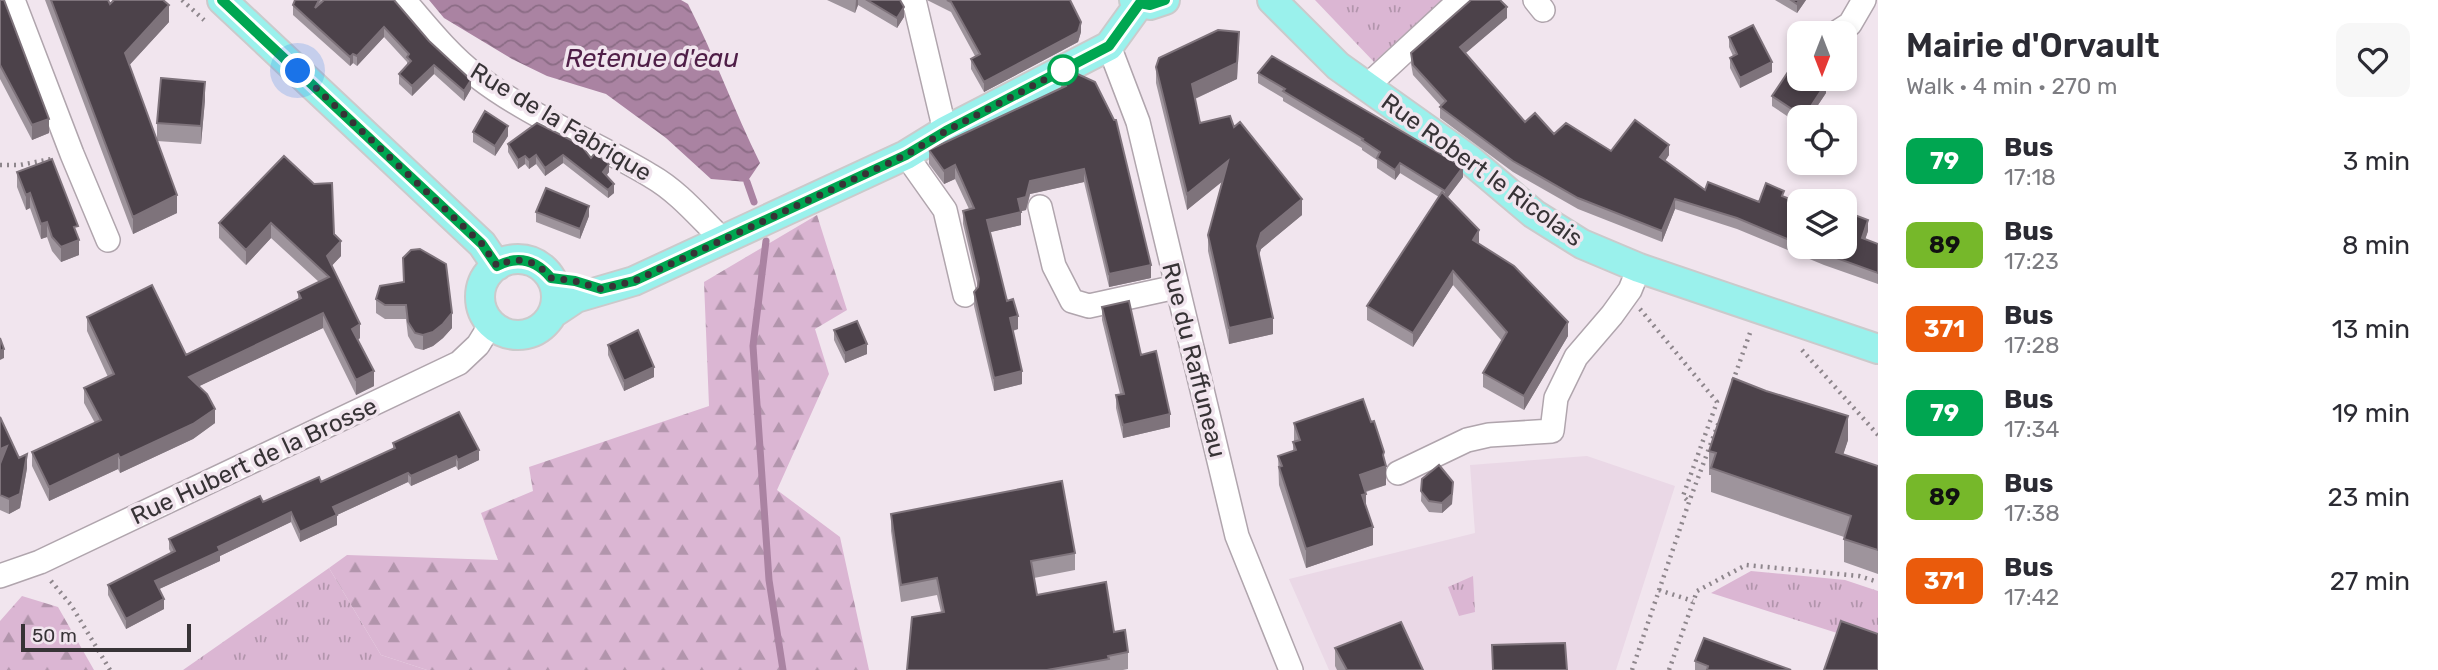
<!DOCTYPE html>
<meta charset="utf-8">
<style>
:root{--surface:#fff;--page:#f7f7f7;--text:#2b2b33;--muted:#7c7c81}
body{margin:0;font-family:Rubik,sans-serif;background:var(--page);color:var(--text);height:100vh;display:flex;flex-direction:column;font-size:26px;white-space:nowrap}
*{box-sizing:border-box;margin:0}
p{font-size:23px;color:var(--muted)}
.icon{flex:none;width:38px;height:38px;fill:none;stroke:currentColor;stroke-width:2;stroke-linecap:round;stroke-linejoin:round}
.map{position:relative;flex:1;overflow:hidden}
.drawer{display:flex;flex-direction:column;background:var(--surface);width:560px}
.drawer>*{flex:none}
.badge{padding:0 14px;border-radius:10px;font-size:24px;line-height:46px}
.needle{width:46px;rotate:180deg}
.controls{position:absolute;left:1787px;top:21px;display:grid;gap:14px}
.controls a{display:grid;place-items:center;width:70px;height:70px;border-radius:14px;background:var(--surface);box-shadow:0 4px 10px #0003;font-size:35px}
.scale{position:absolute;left:21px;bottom:18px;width:170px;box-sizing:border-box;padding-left:7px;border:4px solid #373336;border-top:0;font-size:19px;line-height:24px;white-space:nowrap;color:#373336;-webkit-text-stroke:5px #f1e5ee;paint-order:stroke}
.you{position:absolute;width:35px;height:35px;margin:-18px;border:5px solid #fff;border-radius:50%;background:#1a73e8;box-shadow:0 0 0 10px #1a73e833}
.map>.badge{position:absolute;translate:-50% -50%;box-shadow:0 0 0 4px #fff}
.round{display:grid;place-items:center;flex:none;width:74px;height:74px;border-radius:14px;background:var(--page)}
.head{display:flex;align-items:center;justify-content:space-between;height:119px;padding:0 28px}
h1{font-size:33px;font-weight:600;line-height:52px}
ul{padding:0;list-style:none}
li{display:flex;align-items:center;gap:21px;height:84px;padding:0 28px}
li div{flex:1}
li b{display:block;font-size:26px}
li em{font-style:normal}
li .badge{min-width:77px;font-weight:700;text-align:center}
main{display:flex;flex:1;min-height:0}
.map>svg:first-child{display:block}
.built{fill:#ead8e6}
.grass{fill:url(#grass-tufts)}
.forest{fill:url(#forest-firs)}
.water{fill:url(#water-waves)}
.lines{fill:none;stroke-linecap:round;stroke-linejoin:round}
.stream{stroke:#aa83a2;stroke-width:7}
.minor-casing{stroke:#b0a5ad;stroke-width:26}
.major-casing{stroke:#cbcacb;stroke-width:32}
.path{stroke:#8e868c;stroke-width:4.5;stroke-dasharray:2 5;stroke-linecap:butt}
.minor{stroke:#fff;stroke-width:23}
.major{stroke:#9af1ec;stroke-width:28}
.wall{fill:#9e949c}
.shaded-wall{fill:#7e737b}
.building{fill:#4c424a;stroke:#7e737b;stroke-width:2}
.line-casing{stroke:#fff;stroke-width:16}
.line{stroke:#00a651;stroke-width:10}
.walk{stroke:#373336;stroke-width:7;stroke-dasharray:0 12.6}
.stop-dot{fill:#fff;stroke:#00a651;stroke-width:3.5}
.labels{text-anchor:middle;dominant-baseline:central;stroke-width:7;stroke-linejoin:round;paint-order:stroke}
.street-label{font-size:24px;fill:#373336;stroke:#f1e5ee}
.water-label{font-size:26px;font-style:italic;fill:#4f1e47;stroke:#f1e5ee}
</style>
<main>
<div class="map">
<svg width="1878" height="670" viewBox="0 0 1878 670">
<defs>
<pattern id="grass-tufts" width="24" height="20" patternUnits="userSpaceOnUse" patternTransform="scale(1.75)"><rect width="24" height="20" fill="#dbb6d3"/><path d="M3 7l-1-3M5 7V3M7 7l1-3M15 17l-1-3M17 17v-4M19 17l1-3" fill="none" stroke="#b295ac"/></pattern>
<pattern id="forest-firs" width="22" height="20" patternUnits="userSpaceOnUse" patternTransform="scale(1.75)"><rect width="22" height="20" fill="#dbb6d3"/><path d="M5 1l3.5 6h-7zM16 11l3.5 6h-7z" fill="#b295ac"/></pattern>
<pattern id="water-waves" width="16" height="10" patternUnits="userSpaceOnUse" patternTransform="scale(1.75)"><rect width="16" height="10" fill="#aa83a2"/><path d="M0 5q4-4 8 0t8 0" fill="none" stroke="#8b6c85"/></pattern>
</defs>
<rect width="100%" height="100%" fill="#f1e5ee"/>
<path class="built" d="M1587 456 1675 486 1616 670H1329L1289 579 1475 533 1470 465Z"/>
<path class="grass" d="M1315 0H1442L1374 62Z
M329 568 381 655 427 670H183Z
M1751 571 1845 580 1878 591V646L1711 593Z
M1473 576 1475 612 1459 616 1448 587Z"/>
<path class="forest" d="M817 215 847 310 815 329 829 374 777 490 840 537 869 670H427L381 655 329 568 347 555 498 560 481 513 533 491 529 467 709 406 704 282Z
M22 596 58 607 94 670H0V621Z"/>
<path class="water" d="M429 0H681L688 4C715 56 734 111 760 163L747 182 711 179 666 138 606 94 547 76 512 59 444 18Z"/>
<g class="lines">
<path class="stream" d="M747 182 754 202
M766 241 753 346 769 580 783 670"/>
<defs>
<path id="minor" d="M13 0 72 154 108 240
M404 0C427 27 450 56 478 77 530 117 595 142 651 176 679 192 700 218 723 240
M910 0 915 4 945 131
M1535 0 1543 10
M1836 33 1850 24 1864 0
M1109 46 1138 122 1237 536 1291 670
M1366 87 1460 0
M906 155 945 210 965 295
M1040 207 1054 266 1072 301 1089 306 1176 287
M1398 473 1467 440 1489 435 1552 431 1556 398 1576 357 1612 315 1630 290 1639 268
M0 576 40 562 459 363 478 345 491 324"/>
<path id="major" d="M222 0 482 244 497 266
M1134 0 1150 5 1165 0
M1272 0 1338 66 1470 160 1534 214 1582 244 1639 268 1878 349
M480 297a38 38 0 1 1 76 0a38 38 0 1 1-76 0Z
M552 314 576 298 634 281 906 155 945 131 1109 46 1140 3"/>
</defs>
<use href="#minor" class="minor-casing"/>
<use href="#major" class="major-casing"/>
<path class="path" d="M182 0 204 20
M0 165H20L51 159
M1640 309 1717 402 1683 496 1689 502
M1802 350 1878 435
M1733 381 1751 330
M51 581 71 605 110 670
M1659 590 1693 601
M1632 670 1689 502 1720 419
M1669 670 1697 591 1746 565 1859 576 1878 582"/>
<use href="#minor" class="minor"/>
<use href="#major" class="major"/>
</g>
<path class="wall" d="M0 0 49 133 32 140 0 79Z
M45 0H108L110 4 169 22 129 65 157 141V123L205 100 201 144 157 141 177 213 133 234Z
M295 0H322L321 2 394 0 471 89 464 101 434 74 412 96 399 84V74L407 65V62L384 37 357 66 353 63 350 66 293 15V5Z
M827 0H900L904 17 897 28 858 5 855 13Z
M927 0H1070L1081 32 1078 42 984 92 971 69V59L975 56 951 12Z
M1775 0H1806L1797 13Z
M1507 18 1465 53 1525 122 1554 134 1611 151 1669 155 1665 161 1705 190 1759 202 1784 197 1799 203V247H1844L1868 231 1865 239 1878 244V284L1824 265 1737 229 1675 209 1662 242 1578 209 1513 172 1440 118V107L1441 106 1413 75 1411 64V53Z
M1729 37 1772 72 1740 88 1730 68V58L1733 56 1729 47Z
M1239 48 1237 79 1195 99 1200 123 1234 127 1302 215 1261 249 1259 255 1273 334 1229 344 1208 251V235L1222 181 1187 210 1156 83V67Z
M1071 71 1151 278 1109 287 1084 182 1030 194 1026 210 1021 211V225L990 232 1007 301 1018 329 1013 331 1022 384 994 391 974 306V292L978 287 963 224V211L969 209 955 179 944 184 929 164V150L1061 88V77Z
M1258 73 1463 177 1447 198 1479 244 1568 336 1524 410 1483 387V373L1502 341 1453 285 1413 347 1367 320V306L1439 197 1400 173 1395 180 1377 168V160L1362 150V148L1283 101V98L1258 83Z
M1826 93 1810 117H1799V124L1772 106V96Z
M473 132 508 136 495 156 473 142Z
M508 144 591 158 609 172 606 176 614 193 608 198 563 163 545 176 536 164 529 169 525 164 518 169 508 152Z
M284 156 334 234 341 256 331 266 360 338 358 340 374 386 356 395 323 328 199 386 215 423 193 439 120 473 118 469 49 501 32 466V452L95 423 84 403V388L108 377 87 331V317L186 355 298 299V292L319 282 271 238 246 265 219 238V223Z
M17 172 78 237 79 255 61 262 52 251 47 237 41 239 30 208 26 210 17 187Z
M536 212 589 216 580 239 536 222Z
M403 258 452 328 443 338 433 346 423 350 415 348 408 336 406 319H385L376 313V299L404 282Z
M1102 307 1141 355 1170 427 1123 438 1116 408V395L1120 394 1102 320Z
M834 330 867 354 845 363 834 340Z
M608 345 654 377 624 391 608 355Z
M0 417 19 458 27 468 20 508 9 514 0 510Z
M1294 423 1384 461 1386 485 1366 492V506L1373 545 1306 568 1279 485 1278 456 1293 451V442H1294Z
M1848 440 1843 455 1878 466V574L1844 562V537L1711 492V475H1709V451Z
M393 443 479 460 458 470 456 466 411 486 408 482 337 515V525L300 542 291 522 220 556V561L159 589 164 609 126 629 108 595V585L171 553 169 549V539L263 502 321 482 393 449Z
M1422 479 1453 492 1452 504 1442 513 1429 512 1421 501Z
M891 514 1075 553V570L1034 578 1037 595 1114 632 1128 652V669L1123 670H907L941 612 937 595 901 602 891 531Z
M1335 648 1423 670H1337L1335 666Z
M1695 661 1791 670H1695Z"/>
<path class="shaded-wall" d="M856 0H858V5L855 13Z
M1799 0H1806L1797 13V4Z
M169 5V22L125 70V53Z
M904 7V17L897 28V18Z
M1507 7V18L1460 58V47Z
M1081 22V32L1078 42 984 92V82Z
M384 27V37L357 66V56Z
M1239 32 1237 79 1192 100V84Z
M353 54V63L350 66V57Z
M1772 62V72L1740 88V78Z
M434 65V74L412 96V86Z
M471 80V89L464 101V91Z
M205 82V100L201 144V126Z
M1826 83V93L1810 117H1804Z
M49 119V133L32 140V125Z
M508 126V136L495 156V146Z
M1669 145V155L1660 168V157Z
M536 155V164L529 169V160Z
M563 155V163L545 176V168Z
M525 156V164L518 169V160Z
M1228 161V177L1187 210V194Z
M1400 163V173L1395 180V170Z
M609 164V172L603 180V172Z
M955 165V179L944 184V171Z
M1463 167V177L1445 201V191Z
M1084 169V182L1030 194 1026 210 1018 212V199L1030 181Z
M614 184V193L608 198V190Z
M30 193V208L26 210V195Z
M177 195V213L133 234V217Z
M1302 199V215L1261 249 1257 262V246L1261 233Z
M1675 199V209L1662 242V231Z
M589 206V216L580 239V229Z
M1021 212V225L987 233V220Z
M1868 220V231L1862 249V238Z
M47 222V237L41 239V224Z
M271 223V238L246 265V250Z
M1479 230V244L1473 240Z
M79 240V255L61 262V247Z
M341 241V256L327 271V256Z
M1151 265V278L1109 287V274Z
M1453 271V285L1413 347V333Z
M323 313V328L189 391V377Z
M452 313V328L443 338 433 346 423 350V335Z
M1018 316V329L1010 331V318Z
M1273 318V334L1229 344V328Z
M1568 322V336L1524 410V396Z
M360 324V338L352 343V329Z
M867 344V354L845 363V353Z
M4 349V358L0 360V351Z
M654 367V377L624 391V381Z
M374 371V386L356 395V380Z
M1022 371V384L994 391V378Z
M215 409V423L193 439 120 473V458Z
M1170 414V427L1123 438V425Z
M1848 416V440L1836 476V452Z
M7 446 0 463V449Z
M479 450V460L458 470V460Z
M1384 452V467L1386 466V485L1360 493V475L1383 455Z
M27 454V468L20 508 9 514V499Z
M118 454V469L49 501V487Z
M456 456V466L411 486V476Z
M408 473V482L337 515V525L300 542V532L333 507Z
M1453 482 1452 504 1442 513V503Z
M1366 494V512L1362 495Z
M291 512V522L220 556V561L155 591V581L218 547Z
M1373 527V545L1306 568V549Z
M164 599V609L126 629V619Z"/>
<path class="building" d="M0 0H4L49 119 32 125 0 65Z
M51 0H108L110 4 114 0H163L169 5 125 53 177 195 133 217Z
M295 0H319L315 8 324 0H394L429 41 471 80 464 91 434 65 412 86 399 74 411 61 407 57 409 54 384 27 357 56 353 54 350 57 293 5Z
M867 0H900L904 7 897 18Z
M947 0H1070L1081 22 1078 32 984 82 971 59 980 54 951 2Z
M1471 0H1500L1507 7 1460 47 1525 122 1535 113 1554 134 1566 123 1611 151 1635 120 1669 145 1660 157 1705 190 1708 182 1759 202 1766 183 1784 191 1782 196 1799 203V244L1737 218 1675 199 1662 231 1578 198 1513 161 1440 107 1446 101 1413 65 1411 53Z
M1791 0H1799L1797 4Z
M1753 25 1772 62 1740 78 1730 58 1737 54 1729 37Z
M1218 30 1239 32 1237 63 1192 84 1200 123 1230 116 1234 127 1240 122 1302 199 1261 233 1257 246 1273 318 1229 328 1208 235 1228 161 1187 194 1156 67 1159 58Z
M1272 56 1463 167 1445 191 1400 163 1395 170 1377 158 1380 152 1362 140 1363 139 1283 91 1285 89 1258 73Z
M1794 63 1799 67V79H1818L1826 83 1804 117 1772 96Z
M1071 71 1095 82 1114 120H1116L1151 265 1109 274 1084 169 1030 181 1026 197 1018 199 1021 212 987 220 1007 301 1013 299 1018 316 1010 318 1022 371 994 378 974 292 978 287 979 279 963 211 974 208 955 165 944 171 929 150 1066 86 1061 77Z
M161 78 205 82 201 126 157 123Z
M485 111 508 126 495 146 473 132Z
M537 123 581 145 591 158 595 153 609 164 603 172 614 184 608 190 563 155 545 168 536 155 529 160 525 156 518 160 508 144Z
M284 156 314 184 332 183 334 234 341 241 327 256 360 324 352 329 374 371 356 380 323 313 189 377 207 394 215 409 193 424 120 458 118 454 49 487 32 452 101 420 84 388 114 374 87 317 152 285 186 355 301 298 298 292 329 277 271 223 246 250 219 223Z
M52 159 78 226 74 227 79 240 61 247 52 237 47 222 41 224 30 193 26 195 17 172Z
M546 188 589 206 580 229 536 212Z
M1442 192 1479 230 1473 240 1514 266 1568 322 1524 396 1483 373 1507 332 1453 271 1413 333 1367 306Z
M1844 211 1868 220 1862 238 1878 244V273L1806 247H1844Z
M420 249 446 264 452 313 443 324 433 332 423 335 415 333 408 322 406 305H385L376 299 380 286 404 282 403 258 411 250Z
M1129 301 1141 355 1156 351 1170 414 1123 425 1116 395 1124 394 1102 307Z
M857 321 867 344 845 353 834 330Z
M638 330 654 367 624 381 608 345Z
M0 338 4 349 0 351Z
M1733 378 1766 391 1848 416 1836 452 1878 466V550L1844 539 1851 516 1711 468 1716 453 1709 451Z
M1363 399 1371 422 1374 421 1384 452 1383 455 1386 466 1360 475 1366 494 1362 495 1373 527 1306 549 1279 467 1282 466 1278 456 1296 450 1293 442 1300 440 1294 423Z
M459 412 479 450 458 460 456 456 411 476 408 473 333 507 337 515 300 532 291 512 218 547 220 551 155 581 164 599 126 619 108 585 175 551 169 539 260 496 263 502 319 477 321 482 395 448 393 443Z
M0 417 19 458 27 454 20 494 9 499 0 495V464L7 446 0 449Z
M1439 465 1453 482 1452 494 1442 503 1429 501 1421 491 1422 479Z
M1062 481 1075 553 1031 561 1037 595 1106 582 1114 632 1125 630 1128 652 1108 656 1109 659 1047 670H907L912 617 944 612 937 578 901 585 891 514Z
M1841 621 1878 634V670H1824Z
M1401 622 1423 670H1347L1335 648Z
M1704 638 1791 670H1707L1708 666 1695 661Z
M1565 643 1567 670H1493L1492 645Z"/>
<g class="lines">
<defs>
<path id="line" d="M222 0 482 244 497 266C518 255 536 260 551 278L575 281 601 289 634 281 906 155 946 131 1109 46 1140 3 1150 5 1165 0"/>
</defs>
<use href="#line" class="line-casing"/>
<use href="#line" class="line"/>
<path class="walk" d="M298 71 482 244 497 266C518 255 536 260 551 278L575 281 601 289 634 281 906 155 946 131 1063 70"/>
</g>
<circle class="stop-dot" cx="1063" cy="70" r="14"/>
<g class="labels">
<g class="street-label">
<text transform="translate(561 122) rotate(31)">Rue de la Fabrique</text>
<text transform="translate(1482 170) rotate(36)">Rue Robert le Ricolais</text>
<text transform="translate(1194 360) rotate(76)">Rue du Raffuneau</text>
<text transform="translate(254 461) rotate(-25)">Rue Hubert de la Brosse</text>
</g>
<g class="water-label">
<text x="652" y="58">Retenue d'eau</text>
</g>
</g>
</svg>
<div class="controls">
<a><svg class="needle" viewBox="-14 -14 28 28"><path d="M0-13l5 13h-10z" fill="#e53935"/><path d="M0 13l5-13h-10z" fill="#7c7c81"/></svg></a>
<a><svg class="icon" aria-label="locate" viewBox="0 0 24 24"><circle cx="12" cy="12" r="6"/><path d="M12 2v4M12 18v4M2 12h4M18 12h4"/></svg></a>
<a><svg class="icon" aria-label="layers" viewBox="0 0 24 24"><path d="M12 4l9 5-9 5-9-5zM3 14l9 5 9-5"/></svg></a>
</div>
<div class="scale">50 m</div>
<div class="you" style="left:298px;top:71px"></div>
</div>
<section class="drawer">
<div class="head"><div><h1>Mairie d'Orvault</h1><p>Walk · 4 min · 270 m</p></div><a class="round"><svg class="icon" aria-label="heart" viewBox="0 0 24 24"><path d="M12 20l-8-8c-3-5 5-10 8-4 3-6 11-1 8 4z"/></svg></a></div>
<ul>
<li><span class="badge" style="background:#00a651;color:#fff">79</span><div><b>Bus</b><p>17:18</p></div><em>3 min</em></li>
<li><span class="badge" style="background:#76b82a;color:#111">89</span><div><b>Bus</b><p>17:23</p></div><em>8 min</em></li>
<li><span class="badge" style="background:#ea5b0c;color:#fff">371</span><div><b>Bus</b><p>17:28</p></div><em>13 min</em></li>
<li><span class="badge" style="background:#00a651;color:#fff">79</span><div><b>Bus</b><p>17:34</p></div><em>19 min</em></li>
<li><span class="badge" style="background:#76b82a;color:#111">89</span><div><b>Bus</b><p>17:38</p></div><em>23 min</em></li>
<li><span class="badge" style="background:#ea5b0c;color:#fff">371</span><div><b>Bus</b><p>17:42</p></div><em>27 min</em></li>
</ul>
</section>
</main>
